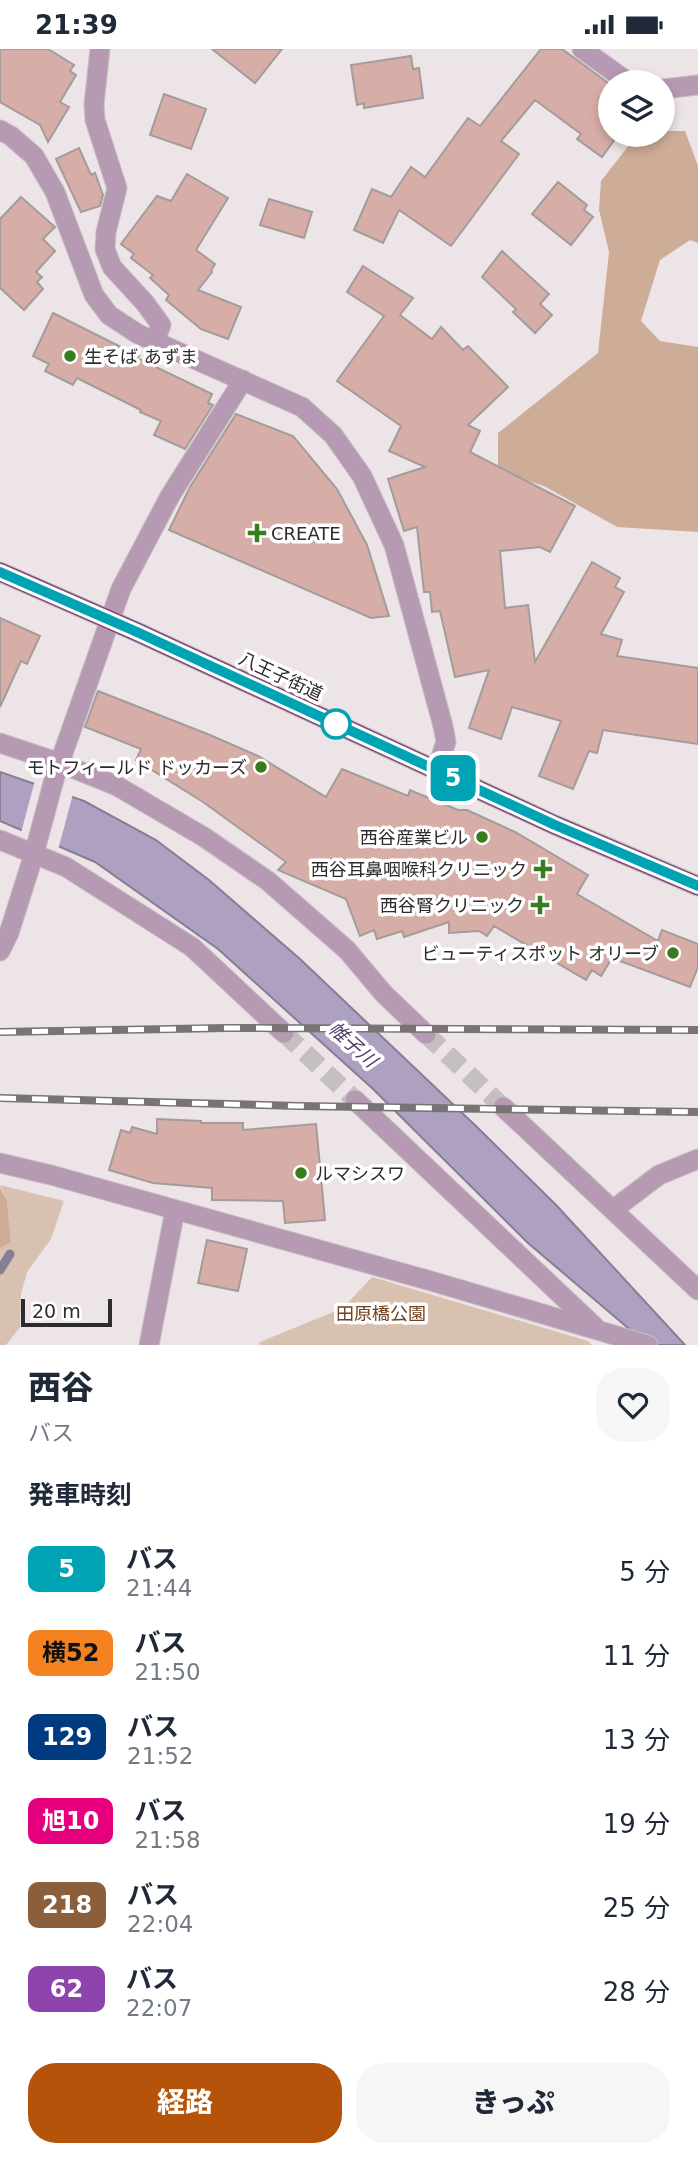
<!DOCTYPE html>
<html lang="ja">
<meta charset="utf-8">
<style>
:root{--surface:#fff;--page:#f6f6f7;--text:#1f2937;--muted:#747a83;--accent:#b45309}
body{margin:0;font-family:"DejaVu Sans","Noto Sans JP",sans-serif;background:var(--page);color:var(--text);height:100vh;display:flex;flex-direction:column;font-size:26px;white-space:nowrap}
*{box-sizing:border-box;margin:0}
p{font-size:23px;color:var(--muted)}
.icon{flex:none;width:38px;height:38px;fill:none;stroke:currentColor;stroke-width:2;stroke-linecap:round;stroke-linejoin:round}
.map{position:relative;height:1296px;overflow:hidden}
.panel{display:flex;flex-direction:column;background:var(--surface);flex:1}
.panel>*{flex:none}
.badge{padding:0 14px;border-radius:10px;font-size:24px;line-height:46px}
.buttons{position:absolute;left:598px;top:21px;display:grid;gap:14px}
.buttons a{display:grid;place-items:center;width:77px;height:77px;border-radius:50%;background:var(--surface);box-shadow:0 4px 10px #0003;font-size:35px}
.scale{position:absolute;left:21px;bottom:18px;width:91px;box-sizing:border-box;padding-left:7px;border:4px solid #2e2b2c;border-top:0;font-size:19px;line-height:24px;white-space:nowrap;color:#2e2b2c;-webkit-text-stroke:5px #fff;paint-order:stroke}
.map>.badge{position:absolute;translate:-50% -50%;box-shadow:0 0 0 4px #fff}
h2{padding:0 28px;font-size:26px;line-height:63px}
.round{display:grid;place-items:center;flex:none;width:74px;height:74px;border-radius:28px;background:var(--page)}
.headline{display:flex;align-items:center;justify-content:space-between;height:119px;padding:0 28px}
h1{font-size:33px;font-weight:800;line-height:52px}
.cta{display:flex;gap:14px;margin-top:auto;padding:14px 28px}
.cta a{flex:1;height:80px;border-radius:28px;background:var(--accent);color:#fff;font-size:28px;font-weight:800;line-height:80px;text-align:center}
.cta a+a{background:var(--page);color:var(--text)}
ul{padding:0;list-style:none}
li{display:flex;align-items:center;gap:21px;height:84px;padding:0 28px}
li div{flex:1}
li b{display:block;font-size:26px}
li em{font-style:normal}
li .badge{min-width:77px;font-weight:700;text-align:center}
.status{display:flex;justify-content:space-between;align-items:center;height:49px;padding:0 35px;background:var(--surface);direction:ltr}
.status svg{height:19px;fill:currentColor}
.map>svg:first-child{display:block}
.green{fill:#d9c1b1}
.forest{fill:#cead98}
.water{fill:#ada0c1;stroke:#877d94;stroke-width:2}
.pier{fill:#ece4e6}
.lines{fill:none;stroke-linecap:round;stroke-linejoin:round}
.stream{stroke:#877d94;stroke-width:9}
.building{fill:#d7ada8;stroke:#a39c9b;stroke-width:2}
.minor-tunnel{stroke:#c6bfc1;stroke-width:19;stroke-dasharray:19 10;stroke-linecap:butt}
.minor-casing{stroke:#c6bfc1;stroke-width:21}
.trunk-casing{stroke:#c6bfc1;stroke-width:21}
.minor{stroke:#b699b2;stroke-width:19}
.trunk{stroke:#824c7c;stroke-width:19}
.rail-casing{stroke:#787375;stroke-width:8}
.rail{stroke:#fff;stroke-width:5;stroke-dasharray:16;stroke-linecap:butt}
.line-casing{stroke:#fff;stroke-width:16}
.line{stroke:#00a3b4;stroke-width:10}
.poi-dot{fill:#377c1f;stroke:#fff;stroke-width:2.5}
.stop-dot{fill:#fff;stroke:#00a3b4;stroke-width:3.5}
.labels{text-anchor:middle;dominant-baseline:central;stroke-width:7;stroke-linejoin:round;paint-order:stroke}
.poi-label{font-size:18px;fill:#2e2b2c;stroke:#fff;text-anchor:end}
.street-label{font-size:18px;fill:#2e2b2c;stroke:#fff}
.park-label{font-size:18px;fill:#704221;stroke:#fff}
.water-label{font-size:19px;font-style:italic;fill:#503c6a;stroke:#fff}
</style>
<div class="status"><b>21:39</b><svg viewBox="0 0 49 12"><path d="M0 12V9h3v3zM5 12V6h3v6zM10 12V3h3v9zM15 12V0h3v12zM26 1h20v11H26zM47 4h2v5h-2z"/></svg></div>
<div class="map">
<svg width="698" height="1296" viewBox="0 0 698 1296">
<rect width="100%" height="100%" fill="#ece4e6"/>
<path class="green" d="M0 1136 64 1152 51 1190 27 1223 21 1245 20 1278 6 1296H0V1199L11 1192 7 1151Z
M372 1228 588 1292 592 1296H259L260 1293 343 1259Z"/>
<path class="forest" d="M663 82H685L698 117V194L690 191 660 211 641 272 660 292 698 298V483L617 478 544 437 498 423V384L598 304 609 203 599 161 601 132 637 86H663Z
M0 1138 7 1151 11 1193 0 1199Z"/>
<path class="water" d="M0 723 84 752 156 791 209 831 300 910 478 1079 557 1157 685 1296H648L528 1194 373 1040 218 900 95 813 0 772Z"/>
<path class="pier" d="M35 731 73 745 58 801 21 784Z"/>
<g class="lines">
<path class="stream" d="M0 1221 10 1205"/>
</g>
<path class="building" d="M0 0H48L74 16 70 22 76 26 60 53 69 58 48 93 40 76 0 53Z
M212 0H282L255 34Z
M541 0H562L611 36V86H618L602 108 577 90 581 85 535 51 501 92 519 105 451 197 399 161 383 194 354 181 372 140 391 148 411 118 425 128 468 69 480 77Z
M411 7 413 20 419 19 423 49 364 59V54L357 56 351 16Z
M164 45 206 60 191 100 150 86Z
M79 99 91 126 95 124 103 146 100 157 81 163 56 110Z
M187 125 228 149 196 201 215 215 211 222 212 223 198 241 241 258 228 290 201 280 166 251 169 246 150 229 153 226 131 209 134 205 121 195 157 147 171 152Z
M558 133 587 156 584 161 593 168 571 196 532 165Z
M21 148 55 178 43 190 55 202 36 223 42 228 37 233 43 240 24 261 0 239V170Z
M269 150 312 163 304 189 260 176Z
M502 202 549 245 540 255 552 266 535 284 513 263 516 260 482 228Z
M363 217 413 249 400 266 432 290 441 278 463 301 468 297 508 338 468 376 480 382 470 403 575 457 550 503 540 498 500 502 505 559 528 556 535 613 592 513 620 529 615 538 624 543 601 585 622 591 617 607 698 619V695L603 681 597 704 589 702 573 740 539 727 561 672 512 658 501 690 469 679 489 621 455 628 440 562 432 563 430 543H424L417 478 404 482 388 430 425 418 389 402 401 377 337 332 384 267 347 243Z
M53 264 139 307 137 309 212 345 208 354 213 356 185 400 154 386 161 372 140 363 141 361 77 329 73 336 45 322 49 315 33 307Z
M236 365 293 387 337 440 367 496 389 567 371 569 169 481 190 438Z
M0 569 40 587 27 615 21 612 0 658Z
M98 642 210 686 258 707 326 748 342 720 408 747 410 741 458 761H467L515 783 588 826 577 845 658 892 662 881 698 895V918L690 938 612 909 601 927 592 921 586 931 494 877 487 887 479 882 449 884V873L404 888 402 882 377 890 374 881 360 887 346 850 278 821 286 813 203 753 136 711 141 700 85 678Z
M157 1070 201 1072V1074H243V1081L316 1075 325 1171 285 1174 283 1152 212 1151V1139L153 1134 109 1121 121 1081 130 1084 132 1078 157 1085Z
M207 1191 247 1200 238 1242 198 1234Z"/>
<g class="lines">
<path class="minor-tunnel" d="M284 984 355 1051
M426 985 503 1058"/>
<defs>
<path id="minor" d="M100 0 94 55 95 71 117 139 106 183 105 200 112 218 145 254 161 276 155 292
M582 0 628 33
M663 40 698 36
M0 81 11 87 34 107 55 143 94 246 109 266 138 285 302 358 333 386 362 427 394 496 443 677 446 693 436 722
M0 694 60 714 117 737 204 788 268 832 347 901 384 945 426 985
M0 791 66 818 192 898 284 984
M0 902 9 884 34 805 55 727 121 540 170 447 243 331
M355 1051 596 1279
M503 1058 698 1241
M0 1114 51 1126 431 1232 648 1296
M614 1160 659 1126 698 1110
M149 1296 175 1161"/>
<path id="trunk" d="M0 523 137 583 555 776 698 837"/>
</defs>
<use href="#minor" class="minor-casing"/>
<use href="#trunk" class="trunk-casing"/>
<use href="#minor" class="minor"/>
<use href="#trunk" class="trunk"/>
<defs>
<path id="rail" d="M0 983 227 979 698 981
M0 1049 298 1057 698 1063"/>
</defs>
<use href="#rail" class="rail-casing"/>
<use href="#rail" class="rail"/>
</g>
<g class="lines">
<defs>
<path id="line" d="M0 523 137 583 555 776 698 837"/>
</defs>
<use href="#line" class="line-casing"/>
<use href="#line" class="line"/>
</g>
<g class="poi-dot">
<circle cx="70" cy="307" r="7"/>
<path d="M253.5 473.5h7v7h7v7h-7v7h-7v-7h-7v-7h7z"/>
<circle cx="261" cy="718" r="7"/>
<circle cx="482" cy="788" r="7"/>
<path d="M539.5 809.5h7v7h7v7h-7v7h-7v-7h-7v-7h7z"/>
<path d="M536.5 845.5h7v7h7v7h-7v7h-7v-7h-7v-7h7z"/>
<circle cx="673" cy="904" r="7"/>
<circle cx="301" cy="1124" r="7"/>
</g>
<circle class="stop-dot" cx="336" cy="675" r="14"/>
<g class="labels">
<g class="poi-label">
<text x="84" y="307" text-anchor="start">生そば あずま</text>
<text x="271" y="484" text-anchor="start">CREATE</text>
<text x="247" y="718">モトフィールド ドッカーズ</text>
<text x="468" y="788">西谷産業ビル</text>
<text x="527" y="820">西谷耳鼻咽喉科クリニック</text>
<text x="524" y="856">西谷腎クリニック</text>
<text x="659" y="904">ビューティスポット オリーブ</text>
<text x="315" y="1124" text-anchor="start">ルマシスワ</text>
</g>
<g class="street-label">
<text transform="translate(281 627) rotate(25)">八王子街道</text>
</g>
<g class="park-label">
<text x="381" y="1264">田原橋公園</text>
</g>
<g class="water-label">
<text transform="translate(353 995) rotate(42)">帷子川</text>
</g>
</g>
</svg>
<div class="buttons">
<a><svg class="icon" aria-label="layers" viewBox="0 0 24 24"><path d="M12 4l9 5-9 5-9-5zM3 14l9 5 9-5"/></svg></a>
</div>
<div class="scale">20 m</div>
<b class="badge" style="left:453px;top:729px;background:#00a3b4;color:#fff">5</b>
</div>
<section class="panel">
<div class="headline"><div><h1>西谷</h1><p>バス</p></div><a class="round"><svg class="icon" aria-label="heart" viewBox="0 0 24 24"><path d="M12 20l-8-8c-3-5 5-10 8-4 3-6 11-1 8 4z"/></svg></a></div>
<h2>発車時刻</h2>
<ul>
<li><span class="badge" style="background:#00a3b4;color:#fff">5</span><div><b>バス</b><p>21:44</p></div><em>5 分</em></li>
<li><span class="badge" style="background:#f58220;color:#111">横52</span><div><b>バス</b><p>21:50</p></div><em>11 分</em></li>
<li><span class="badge" style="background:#003b80;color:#fff">129</span><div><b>バス</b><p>21:52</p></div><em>13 分</em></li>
<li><span class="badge" style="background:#e6007e;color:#fff">旭10</span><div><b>バス</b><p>21:58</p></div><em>19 分</em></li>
<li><span class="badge" style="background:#8b5e3c;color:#fff">218</span><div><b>バス</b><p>22:04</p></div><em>25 分</em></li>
<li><span class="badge" style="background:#8e44ad;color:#fff">62</span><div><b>バス</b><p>22:07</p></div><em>28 分</em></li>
</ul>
<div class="cta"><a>経路</a><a>きっぷ</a></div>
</section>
